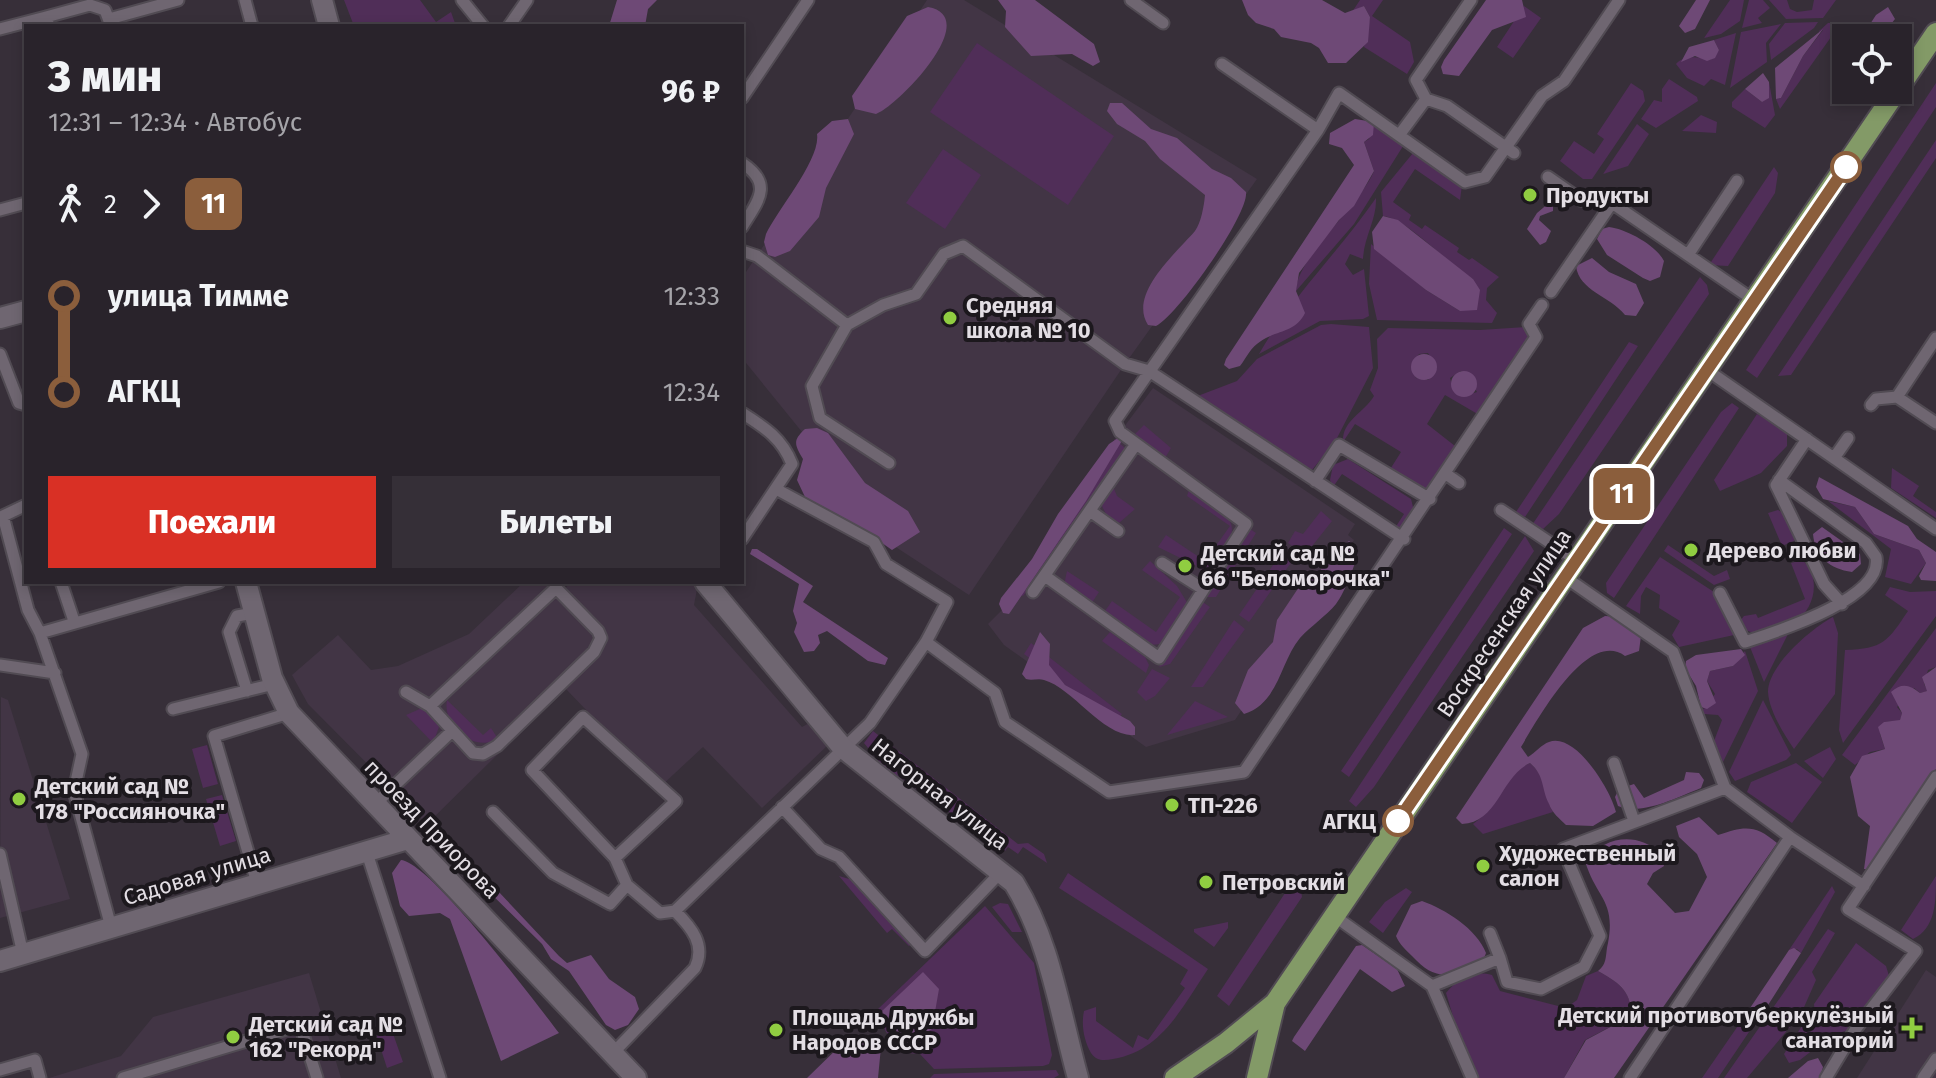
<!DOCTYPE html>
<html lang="ru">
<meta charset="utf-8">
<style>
:root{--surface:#29232b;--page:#352f37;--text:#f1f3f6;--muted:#a5a4a9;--line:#454047;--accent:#d93025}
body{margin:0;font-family:"Fira Sans",sans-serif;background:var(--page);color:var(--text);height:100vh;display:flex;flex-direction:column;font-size:30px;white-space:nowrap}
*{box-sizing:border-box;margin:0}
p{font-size:26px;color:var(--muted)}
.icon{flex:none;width:44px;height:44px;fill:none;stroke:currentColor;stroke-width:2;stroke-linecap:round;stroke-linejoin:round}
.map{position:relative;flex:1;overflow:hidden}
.side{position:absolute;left:24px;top:24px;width:720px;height:560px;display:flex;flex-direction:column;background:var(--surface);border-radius:0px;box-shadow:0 4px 12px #0003,0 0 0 2px var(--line)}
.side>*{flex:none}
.badge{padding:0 16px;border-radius:12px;font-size:28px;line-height:52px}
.tools{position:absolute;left:1832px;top:24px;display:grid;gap:16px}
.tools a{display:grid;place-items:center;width:80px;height:80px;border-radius:0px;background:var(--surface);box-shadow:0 4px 12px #0003,0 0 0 2px var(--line);font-size:40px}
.map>.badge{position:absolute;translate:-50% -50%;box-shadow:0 0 0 4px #fff}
.legs{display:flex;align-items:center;gap:12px;height:88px;padding:0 24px;font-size:26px}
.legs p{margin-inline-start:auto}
.overview{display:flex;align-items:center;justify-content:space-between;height:136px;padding:0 24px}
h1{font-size:44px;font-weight:800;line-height:60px}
.cta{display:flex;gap:16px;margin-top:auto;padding:16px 24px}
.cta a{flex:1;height:92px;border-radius:0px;background:var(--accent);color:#fff;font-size:32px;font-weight:800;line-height:92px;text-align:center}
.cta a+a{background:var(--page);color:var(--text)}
ul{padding:0 24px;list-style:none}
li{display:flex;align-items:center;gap:28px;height:96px;font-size:30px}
li i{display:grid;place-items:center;width:12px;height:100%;margin:0 10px;background:currentColor}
li i::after{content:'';width:20px;height:20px;margin:-10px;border:6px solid;border-radius:50%;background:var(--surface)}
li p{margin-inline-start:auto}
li:first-child i{background:linear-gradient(#0000 50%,currentColor 0)}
li:last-child i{background:linear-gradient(currentColor 50%,#0000 0)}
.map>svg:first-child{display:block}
.built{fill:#423545}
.green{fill:#502e58;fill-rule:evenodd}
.forest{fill:#6e4976}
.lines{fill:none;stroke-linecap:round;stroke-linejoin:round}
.service-casing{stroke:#514b53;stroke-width:15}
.minor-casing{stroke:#514b53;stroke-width:24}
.tertiary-casing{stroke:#514b53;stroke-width:24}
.primary-casing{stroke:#514b53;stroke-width:24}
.service{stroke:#6f6671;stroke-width:11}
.minor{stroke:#6f6671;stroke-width:20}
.tertiary{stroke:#6f6671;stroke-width:20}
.primary{stroke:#839a67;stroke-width:20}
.line-1-casing{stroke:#fff;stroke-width:18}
.line-1{stroke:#8b5e3c;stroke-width:12}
.stop-1-dot{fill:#fff;stroke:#8b5e3c;stroke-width:4}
.poi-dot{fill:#90cd41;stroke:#1c181d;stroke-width:3}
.labels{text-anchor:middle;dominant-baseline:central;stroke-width:8;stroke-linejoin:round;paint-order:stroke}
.poi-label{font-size:22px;font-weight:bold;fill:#e3dee4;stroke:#1c181d;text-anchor:start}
.street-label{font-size:22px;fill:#e3dee4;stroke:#1c181d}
.stop-label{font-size:22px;font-weight:bold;fill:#e3dee4;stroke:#1c181d;text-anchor:end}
</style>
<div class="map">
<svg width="1936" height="1078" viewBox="0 0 1936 1078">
<rect width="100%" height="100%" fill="#372f39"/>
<path class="built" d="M927 0H964L1257 179 1125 364 969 595 824 500 811 443 742 358V278Z
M1153 388 1355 524 1348 535 1354 540 1235 720 1146 747 1004 645 988 624 1006 606 1115 439Z
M524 582H559L565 588 572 582H691L697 589 694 605 802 727 811 722 828 745 762 808 703 747 660 787 565 688 427 824 308 704 292 675 338 635 371 670 398 666 469 634Z
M1 697 8 700 70 899 0 918Z
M1926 970 1936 977V1078H1857Z
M309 973 341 1078H49L121 1056 153 1017Z"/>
<path class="green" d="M344 0H420L436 22 451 12 456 26H354Z
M1360 0H1383L1372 16 1410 42 1414 62 1407 74 1364 47 1370 17 1364 6 1352 12Z
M1730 0H1744L1740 21 1721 34 1704 38Z
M1749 0H1763L1770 8 1758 18 1762 23 1742 28Z
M1769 0H1787L1790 9 1797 12 1812 10 1814 0H1836L1823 18 1786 19Z
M1524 6 1541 18 1513 58 1497 47Z
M1818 22 1814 28 1771 60 1769 44 1785 23Z
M1828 23H1841L1780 109 1776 99 1781 98 1803 56 1823 30 1818 32Z
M1781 24 1766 43 1767 62 1730 88 1741 32Z
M1736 33 1725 85 1711 79 1704 86 1687 78 1676 64C1683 56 1698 56 1710 60L1719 50 1714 40Z
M977 43 1114 136 1068 205 930 112Z
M1669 79 1697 97 1698 101 1656 128 1641 119 1654 100 1662 102V89Z
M1769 82 1775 115 1765 128 1732 107V102L1745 89 1762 102Z
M1631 83 1643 91 1645 101 1592 179H1583L1560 161 1574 141 1594 154 1604 139 1597 134Z
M1936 83V107L1757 378 1746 370Z
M1701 115 1717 122 1716 133 1682 131Z
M1374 122 1405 143 1354 224 1296 291C1295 260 1360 205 1374 171L1364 142 1369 139Z
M1637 124 1649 134 1628 166 1603 174Z
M1936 140V158L1791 375 1778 376Z
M943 149 981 175 945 229 906 203Z
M1413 153 1462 185 1460 200 1415 169 1393 202 1411 215 1409 220 1422 229 1425 225 1459 248 1457 252 1469 260 1472 258 1499 277 1487 288 1486 300 1497 313 1492 323 1377 320 1369 284 1371 244 1426 290 1460 311 1473 279C1447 264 1408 219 1383 216L1381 192Z
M1774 167 1778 173 1775 193 1728 266 1709 265Z
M1376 198C1377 219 1364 237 1363 259L1350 254 1345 264 1353 275 1364 269 1369 316 1363 319 1320 321 1259 354C1292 296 1338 253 1376 198Z
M1700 277 1707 285 1709 294 1559 514 1543 529 1532 525Z
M1331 324 1369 327 1373 368 1336 440 1312 470 1195 397 1237 381 1257 359 1321 325Z
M1527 327 1533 337 1481 416 1445 395 1427 424 1455 446 1425 493 1389 471 1401 452 1355 424 1343 442C1342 420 1364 413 1374 396L1370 390 1378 368 1377 339 1388 328 1480 330ZM1428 353 1437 368 1428 380 1416 378 1412 365 1419 354ZM1461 371 1465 372 1477 392 1463 396 1454 391 1450 378Z
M1629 342 1638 346 1525 517 1516 512Z
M1732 403 1739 408 1614 598 1607 593 1606 583 1721 412Z
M1757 414 1787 432V446L1761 473 1720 491 1714 480Z
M1144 425 1171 448 1165 458 1134 435Z
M1115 439 1126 449 1023 596 1016 592Z
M1348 459 1411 499 1414 511 1403 527 1395 528 1404 514 1342 474 1333 487 1330 480 1333 465Z
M1892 468 1919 486 1913 496 1936 512V518L1891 488Z
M1112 484 1117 496 1135 509 1119 523 1106 514 1101 504Z
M1189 490C1239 523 1245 521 1209 572L1158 547 1166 535 1205 561 1230 526 1187 496Z
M1828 501 1855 507 1874 534 1919 550 1926 563 1911 584 1885 577 1891 549Z
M1778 510C1789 515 1798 527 1796 540L1782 546 1768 513Z
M1321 511 1332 521 1305 555 1288 543 1295 531 1303 534Z
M1504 528 1512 534 1349 777 1341 771Z
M1250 529 1256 533 1216 597H1204Z
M1525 536 1534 551 1374 787 1356 807 1349 801Z
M1668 545 1714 576 1727 570 1730 579 1714 585 1664 551Z
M1284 549 1295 557 1249 622 1239 615Z
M1660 557 1714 592 1734 635 1679 647 1672 635 1680 621 1659 608 1660 595 1646 587 1641 596 1640 614 1626 606Z
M1802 560C1822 576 1815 611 1794 622 1783 628 1768 631 1756 634L1743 629 1740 621 1744 616 1756 614 1758 618 1805 599 1791 563Z
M1150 561 1177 586 1188 604 1160 644 1150 645 1105 611 1112 601 1156 632 1180 597 1142 570Z
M1067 571 1099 592 1091 604 1064 585Z
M1890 587 1910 592 1936 591V616L1843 743 1839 730 1845 650C1883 649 1888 641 1908 611L1885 595Z
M1201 601 1210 607 1170 664 1159 667Z
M1833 617 1838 633 1835 694 1794 749C1783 733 1769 710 1768 692 1768 665 1812 628 1833 617Z
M1234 620 1245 629 1203 687H1191Z
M1936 628V667L1928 670 1924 684 1928 691 1920 693 1914 688 1897 707 1902 713 1900 721 1884 722 1880 734 1885 749 1870 752 1855 765 1842 755Z
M1110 632 1145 657 1149 665 1146 673 1102 641Z
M1789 632 1764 682 1750 647Z
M1031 643 1122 714 1115 723 1024 654Z
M1745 651 1758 691 1723 762 1714 741 1722 720 1718 715 1704 714 1701 707 1704 709 1715 694 1707 681 1710 671 1733 666Z
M1152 669 1170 678 1155 696 1146 701 1137 692Z
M447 700 483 735 491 728 498 739C474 753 442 726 447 700Z
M1763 700 1791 755 1786 760 1735 781 1729 772Z
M1195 701 1228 717 1167 735Z
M422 708 431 715 439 727 433 743 406 715Z
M873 731 1018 844 1028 843 1044 854 1047 863 1023 847 1018 854 1008 847 1005 851 882 765 864 743Z
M207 745 218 784 203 788 192 749Z
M1830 747 1836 759 1823 778 1804 761Z
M1530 763C1547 777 1543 794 1553 812L1483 834 1473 824C1500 805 1503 775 1530 763Z
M1796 763 1822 782 1792 823 1747 792 1751 782Z
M222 795 236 841 220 846 206 799Z
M1068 873 1208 969C1182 1007 1162 1051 1113 1059 1104 1061 1096 1061 1091 1053 1084 1041 1081 1025 1084 1011L1096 1007V1021L1133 1048 1138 1035 1148 1040 1185 988 1180 984 1188 970 1059 888Z
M839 876 856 881 913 943 909 946 892 929 887 933Z
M1936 876C1936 901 1936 928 1913 939L1901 930Z
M1291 884 1301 890 1302 897 1229 1006 1217 996Z
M1832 886 1835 892 1801 953 1797 949 1789 950Z
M1406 888 1412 892 1383 933 1369 922 1385 902Z
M1000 903 1008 904 1022 932H1012L992 907Z
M985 906 1034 963 1052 1055 1049 1064 1043 1066 934 1069 920 1054 907 1053 886 1032 877 1010Z
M1228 922V928L1214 947 1194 932V929Z
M1828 929 1835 933 1812 972 1816 980 1801 1014 1747 1078H1724Z
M1856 943 1886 966 1890 979 1852 1029 1832 1035 1800 1060 1789 1063 1784 1054 1807 1018 1815 1015 1814 1004Z
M1598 971C1618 982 1632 991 1631 1016L1585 1040 1564 1078H1476L1465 1056 1446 993C1458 978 1472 970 1492 975L1500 991 1566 1008 1577 1000 1586 976Z
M1742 1020 1743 1026H1753L1718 1078H1702Z
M391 1028 403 1062 387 1068 376 1034Z
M1056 1070 1059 1075 1054 1078H930L934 1074Z"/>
<path class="forest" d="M617 0H657L648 9 645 26H609Z
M998 0H1035L1094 44 1100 62 1093 66 1072 54 1031 56 1005 27 1006 11Z
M1242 0H1322L1345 13 1364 6 1370 17 1368 42 1346 63H1328L1319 48 1311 43 1281 37 1274 29 1256 23 1248 15Z
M1486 0H1522L1526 17 1492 30 1459 76 1443 74 1441 67 1444 60Z
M1696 0H1710L1695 29 1685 33 1679 26Z
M928 7C984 17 898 106 876 114L855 109 852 96 907 16Z
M1888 7 1895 19 1880 38H1861L1876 15Z
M1823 29 1803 56 1781 98 1776 99 1775 68Z
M1714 40 1719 50 1715 58 1707 61 1695 56 1681 62 1689 47Z
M1763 73 1769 82V98L1762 102 1745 89Z
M1110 103H1122L1151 129 1177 138 1212 169 1231 178 1246 192C1249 215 1176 317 1156 326L1148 325C1128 294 1176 253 1195 231 1201 223 1204 206 1205 195L1160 159 1145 141 1117 124 1107 111Z
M848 119 854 134 826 188 819 217 790 251 775 257 768 255 764 242 766 234C777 210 821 159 817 134L832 121Z
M1355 119 1374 122 1373 135 1364 142 1374 171 1354 206 1339 220 1299 273 1296 291 1305 313C1295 333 1277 330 1261 341 1250 348 1247 357 1240 366L1229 369 1224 365 1226 359 1354 165 1342 148 1329 144 1330 133Z
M1550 202 1553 203V211L1540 216 1539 220 1551 231 1546 242 1540 245 1527 229 1537 213Z
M1383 216 1398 220 1473 279 1480 290 1477 310 1460 311 1426 290 1374 249 1372 232Z
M1609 227C1626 229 1656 245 1664 261L1660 277 1650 281 1643 278 1607 255 1597 239 1602 229Z
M1592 258 1609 272 1636 284 1644 303 1636 316 1625 315C1610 296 1579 291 1576 266Z
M1411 367a13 13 0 1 1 26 0a13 13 0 1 1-26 0Z
M1451 384a13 13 0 1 1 26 0a13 13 0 1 1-26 0Z
M817 428 828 433 865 483 908 511 920 532 892 550 855 524 805 497 797 480 803 459C795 445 792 441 805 429Z
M1118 438 1123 439 1086 501 1009 614 1003 613 999 604 1001 598 1032 559 1058 514 1109 444Z
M1819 477 1908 526 1917 539 1936 552V581L1921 580 1919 576 1926 563 1919 550 1874 534 1855 507 1823 499 1816 487Z
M1822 527 1860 554 1861 564 1852 572C1830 569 1815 557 1813 534Z
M1349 541 1358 548C1358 560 1344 594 1336 604 1326 616 1311 626 1300 638 1280 662 1279 703 1244 714L1235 703 1248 670 1273 642 1277 620 1299 587 1319 573 1330 553Z
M752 549H757L813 586 803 602 888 658 885 665 868 661 827 631 818 635 820 643 814 651 804 652 794 632 797 623 793 611 799 584 750 554Z
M1605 616 1619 617 1641 636 1639 651 1625 656C1587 628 1537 721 1521 747L1528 757C1535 753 1542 744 1549 742 1576 732 1611 791 1616 812L1593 826 1566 825C1560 819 1552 813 1549 804 1541 788 1545 776 1530 763 1500 777 1499 822 1462 824L1456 818 1583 628Z
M1040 632 1050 644 1049 665 1065 685 1130 721 1135 727V735C1104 738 1073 688 1044 680 1038 678 1032 681 1026 679L1022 674Z
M1741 649 1745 655 1733 666 1710 671 1707 681 1716 703 1707 709 1701 707 1696 686 1685 668 1686 661 1696 655Z
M1936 667V769L1871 869H1864L1870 826 1858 816 1850 777 1862 756 1885 749 1878 727 1884 722 1900 720 1902 713 1891 692C1902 682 1910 685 1920 693L1927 691 1922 677Z
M1686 772 1699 773 1704 780 1701 788C1678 797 1642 816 1618 806L1615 797 1619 789 1634 784 1644 798 1684 780Z
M1699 817 1718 835C1744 826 1755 824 1777 843L1614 1078H1564L1586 1040 1631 1016C1632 991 1618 982 1598 971 1608 963 1605 955 1608 943 1616 900 1596 898 1585 861 1606 835 1637 832 1661 853L1664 866 1653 873 1647 884 1675 913 1689 911 1707 877 1697 854 1679 837 1676 826Z
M401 860C431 863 535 1002 559 1033L501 1061 450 919 440 913 409 916 400 906 392 873Z
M481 873 559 956 567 963 591 955 609 979 635 997 639 1009 628 1025 615 1030 606 1025 569 971 551 959 542 944 478 881 476 875Z
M1422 901C1445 909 1477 929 1486 953L1484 958C1451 975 1439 985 1412 956 1405 949 1400 945 1396 936L1411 905Z
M1362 945 1397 969 1405 986 1392 992 1360 969 1305 1051 1292 1041 1294 1037 1356 946Z
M1794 948 1801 953 1756 1024 1746 1029 1742 1020 1789 950Z
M923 972 939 989 932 1029 906 1044 881 1012Z
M874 1038 881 1047 878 1078H807L845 1041Z
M1818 1058 1823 1067 1820 1078H1788L1808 1061Z"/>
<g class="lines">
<defs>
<path id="service" d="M245 0 252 26
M462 0 483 26
M1131 0 1163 23
M109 19 178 0
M49 26 46 17 90 5 105 10 111 26
M509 26 527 0
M0 29 46 17
M1222 64 1318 130
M742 98 808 0
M1426 99 1447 106 1514 153
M1400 134 1426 99 1416 80 1471 0
M742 163C774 184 758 201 742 227
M1548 177 1581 200 1612 203 1755 301
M0 210 26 203
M742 251 757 256 847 325
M1688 255 1737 181
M1551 292 1612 203
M1936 338 1897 397 1936 423
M0 354 19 403 26 405
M1707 370 1936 529
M1871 405 1876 399 1897 397
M742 413C764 427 782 438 792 464L742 539
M1807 439 1776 485 1824 584 1842 604
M1834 458 1848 438
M889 463 820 418 812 386 847 325 883 305 916 294 944 254 963 246 1125 364 1149 371 1404 539
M1446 474 1459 483
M1315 481 1339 445 1430 499
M26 505 3 516 28 610 40 633 82 754 74 791 111 927
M1501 510 1576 560
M1090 511 1118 531
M1162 563 1203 589
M1045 576 1159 658 1246 524 1120 432 1115 421 1318 130 1339 93 1465 182 1485 177 1542 96 1564 81 1619 0
M1565 577 1673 652 1725 788 1790 837
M61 582 74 621
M1033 592 1136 444
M1720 593 1745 642C1775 632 1884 599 1876 557L1866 543 1779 480
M40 633 219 582
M926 642 995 693 1005 722 1109 792 1244 772 1536 337 1529 324 1542 305
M0 665 55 673
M247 691 229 632 237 616 254 613
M406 692 430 706 473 753 483 754 497 746 594 652 601 638 598 631 556 588 430 706
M173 709 274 684
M1614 763 1634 821
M375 804 451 732
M782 807 821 849 839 857 925 951 1001 872
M493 812 553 873 610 904 627 885
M366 850 440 1078
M0 854 23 954
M615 858 676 801 583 717 532 770 615 858 627 885 660 913 675 911 870 723 926 642 947 602 886 564 874 542 776 489
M257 883 214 736 289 713
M1333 915 1432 986 1472 1078
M1490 933 1500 958
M1432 986 1500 958 1507 982 1541 989 1584 967 1600 936 1563 849 1725 788
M613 1053 695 968C706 945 692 928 675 911
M0 1070 35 1060 40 1078
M123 1078 300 1025 317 1078
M1630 1078 1790 837 1864 886
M1826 1078 1855 1030 1916 951 1848 909 1936 777
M1923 1078 1936 1059"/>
<path id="minor" d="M705 582 843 748 1014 883C1050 941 1060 1013 1078 1078"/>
<path id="tertiary" d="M322 0 329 26
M0 318 26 311
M246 582 272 678 289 713 636 1078
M0 961 408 839"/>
<path id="primary" d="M1175 1078 1226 1043 1275 1003 1936 33
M1257 1078 1275 1003"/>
</defs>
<use href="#service" class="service-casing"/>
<use href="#minor" class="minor-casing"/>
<use href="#tertiary" class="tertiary-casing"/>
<use href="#primary" class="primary-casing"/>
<use href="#service" class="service"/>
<use href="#minor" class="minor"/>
<use href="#tertiary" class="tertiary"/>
<use href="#primary" class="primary"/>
</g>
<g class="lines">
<defs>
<path id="line-1" d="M1398 821 1846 167"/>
</defs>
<use href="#line-1" class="line-1-casing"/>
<use href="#line-1" class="line-1"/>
</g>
<g class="stop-1-dot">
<circle cx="1846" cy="167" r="14"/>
<circle cx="1398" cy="821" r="14"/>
</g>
<g class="poi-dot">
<circle cx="1530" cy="195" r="8"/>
<circle cx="950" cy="318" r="8"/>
<circle cx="1691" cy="550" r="8"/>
<circle cx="1185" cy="566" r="8"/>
<circle cx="19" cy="799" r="8"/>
<circle cx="1172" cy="805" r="8"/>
<circle cx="1483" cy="866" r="8"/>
<circle cx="1206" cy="882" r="8"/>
<path d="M1908 1016h8v8h8v8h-8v8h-8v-8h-8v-8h8z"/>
<circle cx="776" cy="1030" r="8"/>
<circle cx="233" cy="1037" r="8"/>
</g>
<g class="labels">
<g class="poi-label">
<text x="1546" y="195">Продукты</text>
<text x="966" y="305">Средняя<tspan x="966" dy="25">школа № 10</tspan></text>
<text x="1707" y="550">Дерево любви</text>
<text x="1201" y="553">Детский сад №<tspan x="1201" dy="25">66 "Беломорочка"</tspan></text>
<text x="35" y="786">Детский сад №<tspan x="35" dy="25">178 "Россияночка"</tspan></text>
<text x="1188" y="805">ТП-226</text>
<text x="1499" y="853">Художественный<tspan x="1499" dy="25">салон</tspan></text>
<text x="1222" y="882">Петровский</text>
<text x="1894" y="1015" text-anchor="end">Детский противотуберкулёзный<tspan x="1894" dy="25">санаторий</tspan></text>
<text x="792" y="1017">Площадь Дружбы<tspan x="792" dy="25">Народов СССР</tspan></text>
<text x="249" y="1024">Детский сад №<tspan x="249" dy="25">162 "Рекорд"</tspan></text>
</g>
<g class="street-label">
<text transform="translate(1504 623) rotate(-56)">Воскресенская улица</text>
<text transform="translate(940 794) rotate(38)">Нагорная улица</text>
<text transform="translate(432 829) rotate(46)">проезд Приорова</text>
<text transform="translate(197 876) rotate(-17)">Садовая улица</text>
</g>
<g class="stop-label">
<text x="1376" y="821">АГКЦ</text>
</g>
</g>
</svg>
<div class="tools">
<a><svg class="icon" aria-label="locate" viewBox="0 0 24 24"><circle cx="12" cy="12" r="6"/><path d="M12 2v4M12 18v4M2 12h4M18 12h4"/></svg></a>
</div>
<b class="badge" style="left:1622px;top:494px;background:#8b5e3c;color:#fff">11</b>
<section class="side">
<div class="overview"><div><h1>3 мин</h1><p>12:31 – 12:34 · Автобус</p></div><b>96 ₽</b></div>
<div class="legs"><svg class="icon" aria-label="walk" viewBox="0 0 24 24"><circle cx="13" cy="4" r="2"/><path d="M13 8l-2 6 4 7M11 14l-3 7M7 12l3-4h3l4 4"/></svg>2<svg class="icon" aria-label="forward" viewBox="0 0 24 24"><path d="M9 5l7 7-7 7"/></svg><b class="badge" style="background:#8b5e3c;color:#fff">11</b></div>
<ul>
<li><i style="color:#8b5e3c"></i><b>улица Тимме</b><p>12:33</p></li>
<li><i style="color:#8b5e3c"></i><b>АГКЦ</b><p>12:34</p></li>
</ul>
<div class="cta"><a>Поехали</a><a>Билеты</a></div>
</section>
</div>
